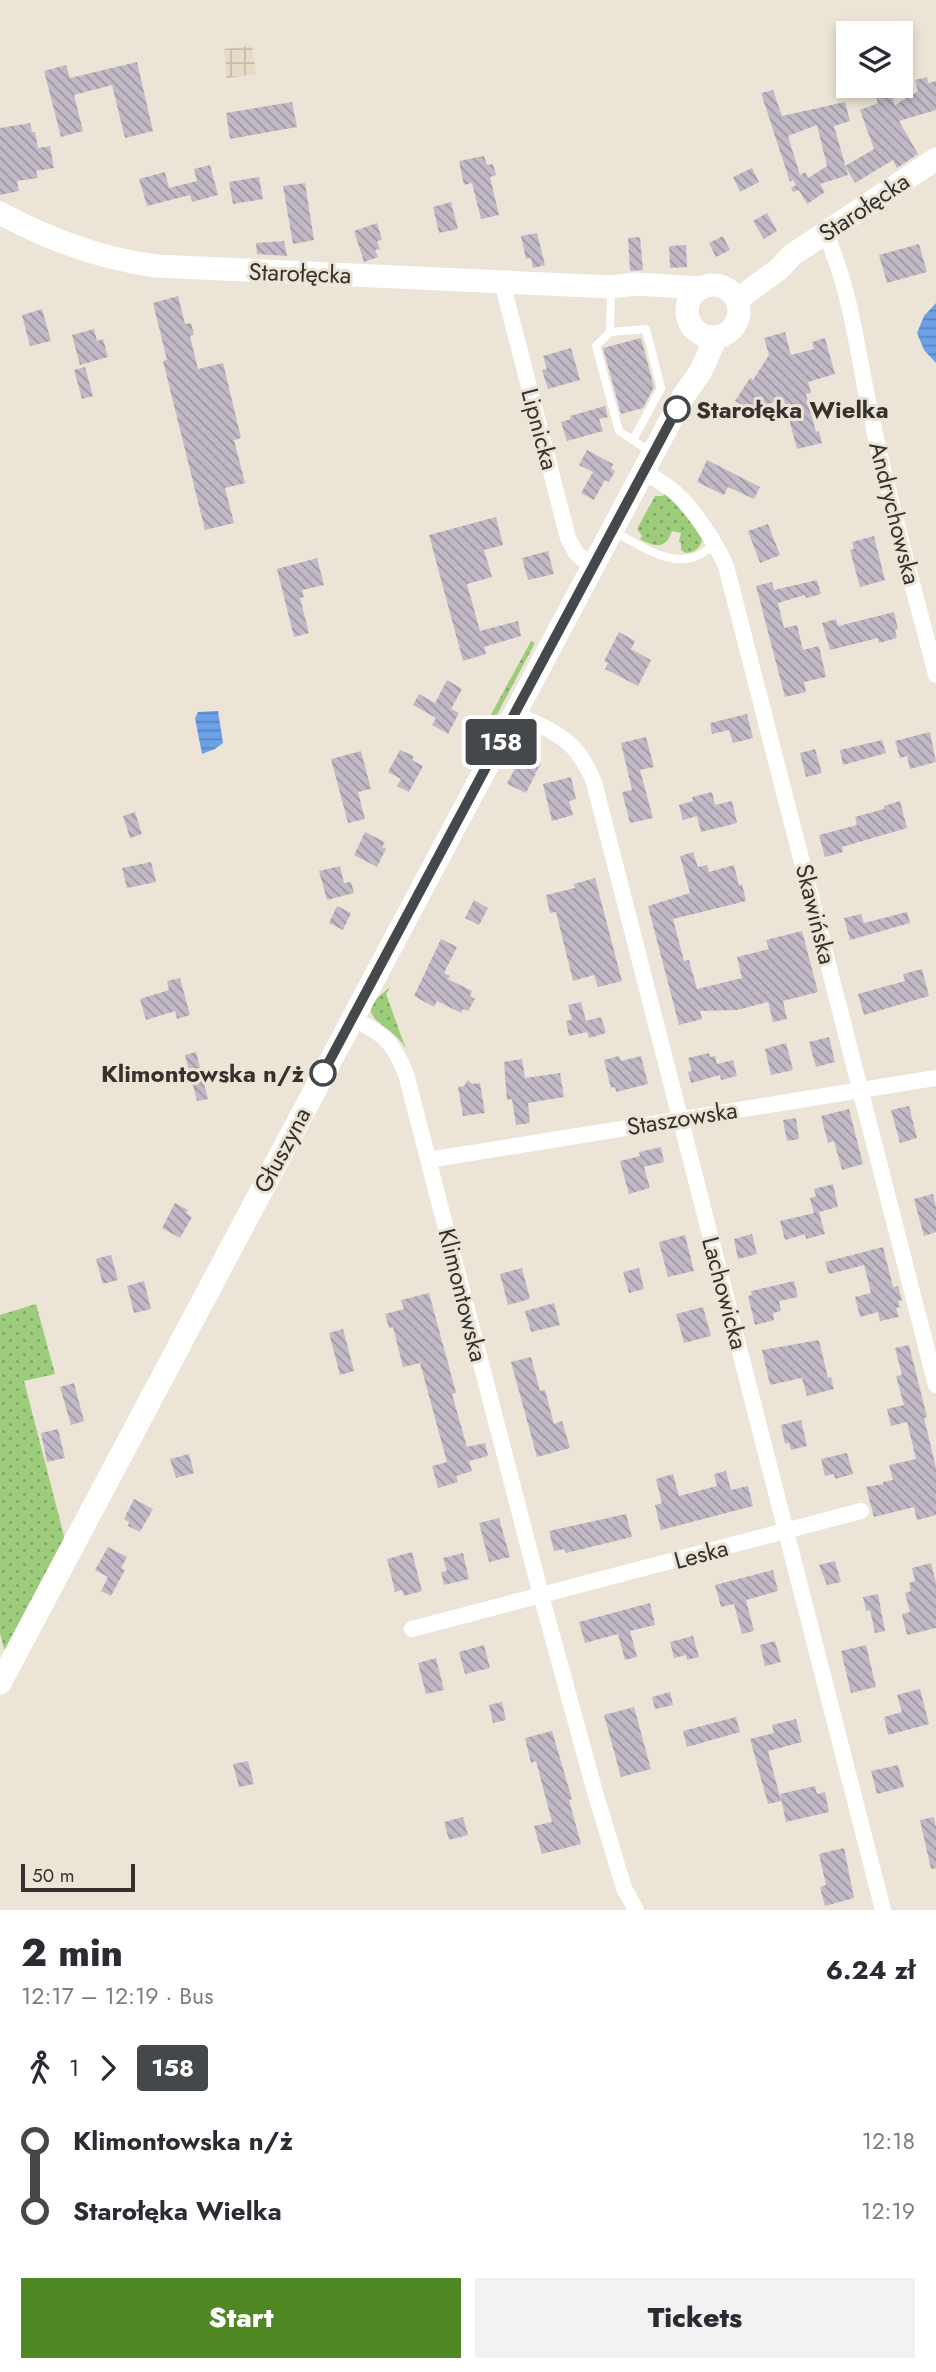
<!DOCTYPE html>
<meta charset="utf-8">
<style>
:root{--surface:#fff;--page:#f2f2f3;--text:#2b2b33;--muted:#7c7c81;--accent:#4f8823}
body{margin:0;font-family:Jost,sans-serif;background:var(--page);color:var(--text);height:100vh;display:flex;flex-direction:column;font-size:26px;white-space:nowrap}
*{box-sizing:border-box;margin:0}
p{font-size:23px;color:var(--muted)}
.icon{flex:none;width:38px;height:38px;fill:none;stroke:currentColor;stroke-width:2;stroke-linecap:round;stroke-linejoin:round}
.map{position:relative;height:1910px;overflow:hidden}
.panel{display:flex;flex-direction:column;background:var(--surface);flex:1}
.panel>*{flex:none}
.badge{padding:0 14px;border-radius:5px;font-size:24px;line-height:46px}
.tools{position:absolute;left:836px;top:21px;display:grid;gap:14px}
.tools a{display:grid;place-items:center;width:77px;height:77px;border-radius:0px;background:var(--surface);box-shadow:0 4px 10px #0003;font-size:35px}
.scale{position:absolute;left:21px;bottom:18px;width:114px;box-sizing:border-box;padding-left:7px;border:4px solid #35322d;border-top:0;font-size:19px;line-height:24px;white-space:nowrap;color:#35322d;-webkit-text-stroke:5px #ece5d7;paint-order:stroke}
.map>.badge{position:absolute;translate:-50% -50%;box-shadow:0 0 0 4px #fff}
.legs{display:flex;align-items:center;gap:10px;height:77px;padding:0 21px;font-size:23px}
.legs p{margin-inline-start:auto}
.head{display:flex;align-items:center;justify-content:space-between;height:119px;padding:0 21px}
h1{font-size:38px;font-weight:800;line-height:52px}
.primary-button{display:flex;gap:14px;margin-top:auto;padding:14px 21px}
.primary-button a{flex:1;height:80px;border-radius:0px;background:var(--accent);color:#fff;font-size:28px;font-weight:800;line-height:80px;text-align:center}
.primary-button a+a{background:var(--page);color:var(--text)}
ul{padding:0 21px;list-style:none}
li{display:flex;align-items:center;gap:24px;height:70px;font-size:26px}
li i{display:grid;place-items:center;width:10px;height:100%;margin:0 9px;background:currentColor}
li i::after{content:'';width:18px;height:18px;margin:-9px;border:5px solid;border-radius:50%;background:var(--surface)}
li p{margin-inline-start:auto}
li:first-child i{background:linear-gradient(#0000 50%,currentColor 0)}
li:last-child i{background:linear-gradient(currentColor 50%,#0000 0)}
.map>svg:first-child{display:block}
.industrial{fill:url(#industrial-grid)}
.grass{fill:url(#grass-dots)}
.water{fill:url(#water-rules)}
.building{fill:url(#building-back-hatch)}
.lines{fill:none;stroke-linecap:round;stroke-linejoin:round}
.lane{stroke:#fff;stroke-width:8}
.street{stroke:#fff;stroke-width:16}
.secondary{stroke:#fff;stroke-width:23}
.line-1-casing{stroke:#fff;stroke-width:16}
.line-1{stroke:#45484a;stroke-width:10}
.stop-1-dot{fill:#fff;stroke:#45484a;stroke-width:3.5}
.labels{text-anchor:middle;dominant-baseline:central;stroke-width:6;stroke-linejoin:round;paint-order:stroke}
.street-label{font-size:24px;fill:#35322d;stroke:#ece5d7}
.stop-label{font-size:24px;font-weight:bold;fill:#35322d;stroke:#ece5d7;text-anchor:start}
</style>
<div class="map">
<svg width="936" height="1910" viewBox="0 0 936 1910">
<defs>
<pattern id="industrial-grid" width="8" height="8" patternUnits="userSpaceOnUse" patternTransform="scale(1.75)"><rect width="8" height="8" fill="#e7dac7"/><path d="M0 4h8M4 0v8" fill="none" stroke="#c7bcab"/></pattern>
<pattern id="grass-dots" width="8" height="8" patternUnits="userSpaceOnUse" patternTransform="scale(1.75)"><rect width="8" height="8" fill="#9dcc7b"/><path d="M2 2h.1M6 6h.1" fill="none" stroke="#81a665" stroke-width="1.8" stroke-linecap="round"/></pattern>
<pattern id="water-rules" width="6" height="5" patternUnits="userSpaceOnUse" patternTransform="scale(1.75)"><rect width="6" height="5" fill="#6ca1ea"/><path d="M0 2.5h6" fill="none" stroke="#5a84be"/></pattern>
<pattern id="building-back-hatch" width="6" height="6" patternUnits="userSpaceOnUse" patternTransform="scale(1.75)"><rect width="6" height="6" fill="#c1b9c6"/><path d="M-1 5l2 2M0 0l6 6M5-1l2 2" fill="none" stroke="#9e97a1"/></pattern>
</defs>
<rect width="100%" height="100%" fill="#ece5d7"/>
<path class="industrial" d="M252 46 256 74 227 78 224 49Z"/>
<path class="grass" d="M666 492 703 534C702 545 698 552 686 553L681 550V543L679 542 681 533 672 531C666 549 656 548 640 539L642 536 637 529 655 496H663Z
M531 641 535 643 485 737 483 729Z
M390 987 386 994 406 1049C396 1029 368 1023 370 1004Z
M36 1304 55 1374 24 1381 65 1540 7 1660 0 1633V1315Z"/>
<path class="water" d="M936 303V363L924 350 917 333 924 316Z
M218 711 223 743 215 749 202 754 195 718 198 712Z"/>
<path class="building" d="M137 62 153 131 125 138 112 85 74 95 83 131 61 137 44 71 66 65 70 78Z
M927 77 928 83 936 81V110L899 121 918 154 897 168 893 160 855 183 845 166 874 149 860 110 878 103 873 89 889 86 895 105 918 91 915 80Z
M773 90 782 116 845 102 850 121 834 126 848 175 820 184 825 192 807 204 799 190 793 192 791 188 796 185 793 180 805 172 808 178 827 166 817 125 788 136 800 175 790 182 761 93Z
M292 102 297 127 230 139 226 113Z
M30 123 32 132H35L38 148 50 146 54 168 36 171 38 178 17 181 19 191 0 195V128Z
M484 156 487 165 493 164 496 175 490 177 499 215 481 219 472 183 464 185 459 161Z
M210 165 218 195 192 202 190 195 147 206 139 179 165 172 169 188 197 181 194 169Z
M752 168 759 182 740 192 733 177Z
M259 177 263 199 233 204 229 182Z
M305 183 314 240 293 244 283 186Z
M451 202 458 229 439 233 433 207Z
M767 213 777 231 764 239 753 221Z
M377 223 382 240 377 241 380 249 375 250 378 257 364 262 354 231Z
M537 233 545 265 533 268 531 258 526 259 521 236Z
M723 236 730 250 716 257 709 243Z
M640 237 643 270 630 271 628 238Z
M284 241 287 256 257 254 256 243Z
M919 244 927 272 887 283 879 255Z
M686 245 687 267 670 268 669 246Z
M178 296 185 324 191 323 194 335 190 336 198 369 223 363 241 438 234 440 245 483 225 488 234 523 205 530 163 361 167 360 153 303Z
M42 309 51 341 30 346 22 315Z
M94 329 97 341 103 339 108 357 80 365 72 335Z
M785 332 791 355 814 349 812 342 825 338 835 374 808 382 811 393 806 394 816 432 819 431 822 443 797 449 784 400 763 405 758 414 735 401 750 378 753 380 769 355 764 338Z
M641 338 654 387 643 408 621 414 603 348Z
M571 348 580 380 548 389 542 370 547 369 543 356Z
M85 367 93 396 82 399 74 370Z
M605 406 608 417 599 419 603 431 567 441 561 422 571 419 570 416Z
M587 450 613 464 611 469 615 471 609 482 605 480 594 500 581 493 593 472 579 465Z
M707 460 760 487 754 499 728 487 724 495 697 482Z
M496 517 503 545 484 550 492 577 467 584 480 631 518 621 521 636 484 647 486 654 463 661 429 535Z
M768 524 780 555 760 563 748 531Z
M874 536 885 580 860 587 850 550 854 549 852 542Z
M548 551 554 574 528 580 522 558Z
M317 558 324 585 302 590 304 597 300 598 309 633 294 637 277 569Z
M817 580 821 594 806 598 805 595 778 603 784 628 797 625 803 650 819 646 826 677 804 682 806 692 785 697 756 586 772 582 774 590Z
M894 612 898 629 895 630 897 638 879 643 878 638 830 650 822 623 836 619 838 626Z
M619 632 635 641 631 649 651 660 638 686 605 669 608 663 604 661Z
M447 680 462 689 451 709 459 713 448 734 432 725 436 718 413 705 419 694 435 703Z
M747 714 753 738 733 743 729 730 712 734 710 723Z
M930 732 936 762 910 769 907 756 900 758 895 741Z
M646 737 654 767 640 770 653 818 630 823 622 792 632 790 621 743Z
M882 740 886 753 843 765 840 750Z
M815 749 822 773 806 777 800 753Z
M400 750 414 756 412 760 423 766 409 792 397 786 401 779 388 772Z
M361 751 371 789 358 792 365 819 348 823 331 759Z
M529 757 541 763 526 793 507 784 519 760Z
M571 777 576 799 569 801 573 815 552 821 543 784Z
M712 792 715 805 732 801 737 823 701 832 697 816 683 820 679 805 693 801 692 797Z
M900 801 907 828 842 847 843 852 825 857 819 835 857 825 855 817 884 809V806Z
M135 812 142 834 130 838 123 816Z
M365 832 385 842 382 847 386 849 377 867 354 855Z
M693 852 698 867 707 865 709 872 734 865 739 886 742 884 746 901 673 919 684 961 689 960 697 989 742 978 737 957 769 949 766 940 802 931 818 992 783 1001 787 1019 773 1022 768 1002 737 1010 700 1011 702 1019 679 1025 648 906 690 893 680 856Z
M151 862 156 882 127 888 122 868Z
M340 866 344 883 351 882 354 893 327 900 319 871Z
M595 878 622 981 598 987 594 975 573 981 556 912 550 913 546 895 575 888 574 884Z
M474 900 488 908 479 925 465 918Z
M337 906 351 913 343 930 329 923Z
M907 912 910 923 850 940 844 918 861 914 864 923Z
M441 939 457 947 444 973 450 976 448 979 472 991 470 996 475 999 468 1011 463 1009 461 1013 437 1001 434 1007 414 996Z
M922 969 929 996 864 1015 858 994 905 981 903 974Z
M180 978 190 1015 177 1019 175 1011 146 1020 140 999 169 990 167 981Z
M581 1002 586 1021 601 1017 606 1033 589 1038 587 1032 569 1036 566 1021 572 1020 568 1005Z
M829 1037 835 1062 816 1067 809 1042Z
M786 1043 793 1070 771 1075 765 1049Z
M196 1052 208 1099 197 1101 185 1055Z
M709 1053 710 1057 715 1056 717 1064 733 1060 737 1076 721 1080 720 1075 691 1083 688 1072 692 1071 688 1058Z
M619 1056 621 1061 641 1056 648 1084 616 1092 615 1087 611 1088 604 1060Z
M522 1059 525 1078 560 1073 564 1097 528 1103 530 1123 516 1125 512 1099 507 1100 504 1062Z
M468 1080 472 1084 480 1083 485 1113 463 1116 458 1087 464 1086Z
M909 1106 917 1138 900 1143 891 1110Z
M849 1109 863 1164 842 1170 834 1141 828 1143 821 1116Z
M796 1118 799 1139 787 1141 783 1120Z
M661 1147 664 1162 644 1167 650 1188 629 1194 620 1161 640 1156 639 1152Z
M833 1184 838 1207 819 1212 825 1234 806 1239 805 1234 785 1240 780 1221 814 1213 810 1198 816 1196 814 1189Z
M933 1194 936 1207V1232L924 1236 914 1199Z
M175 1203 188 1210 186 1213 192 1217 180 1238 162 1228Z
M752 1234 757 1254 738 1259 734 1239Z
M685 1235 694 1271 668 1277 659 1242Z
M883 1247 893 1287 898 1286 902 1300 898 1301 900 1307 896 1308 899 1317 880 1321 878 1312 860 1317 855 1297 871 1293 864 1265 829 1274 825 1262Z
M111 1255 118 1280 103 1284 96 1259Z
M522 1268 530 1299 508 1305 500 1274Z
M639 1268 644 1289 629 1293 623 1272Z
M144 1281 151 1309 134 1313 127 1286Z
M794 1281 798 1297 779 1301 781 1311 773 1313 774 1320 755 1325 748 1296 752 1295 751 1291Z
M429 1293 456 1393 452 1394 467 1447 485 1443 488 1456 469 1461 472 1471 456 1476 458 1482 438 1488 432 1466 447 1462 420 1363 403 1367 393 1327 389 1328 385 1314 404 1309 401 1300Z
M554 1303 560 1325 531 1332 525 1311Z
M703 1307 711 1336 684 1343 676 1314Z
M343 1329 354 1371 340 1375 329 1333Z
M819 1340 828 1378 831 1377 834 1389 807 1396 802 1378 770 1385 762 1350Z
M909 1345 927 1417 924 1418 936 1468V1515L917 1520 914 1507 874 1517 866 1487 883 1484V1482L893 1480 889 1465 916 1459 907 1422 891 1426 887 1409 904 1405 896 1376 902 1375 895 1348Z
M531 1357 540 1391 545 1390 554 1424 562 1421 570 1448 537 1457 511 1362Z
M74 1383 84 1421 71 1425 60 1387Z
M801 1420 807 1446 791 1450 789 1443 785 1444 781 1425Z
M58 1429 65 1458 47 1462 41 1433Z
M847 1453 853 1474 835 1479 834 1474 825 1476 821 1459Z
M189 1454 194 1473 176 1478 170 1459Z
M726 1471 731 1490 748 1486 753 1506 661 1530 655 1505 662 1503 656 1479 673 1474 679 1496 717 1486 714 1474Z
M134 1499 153 1509 140 1532 128 1526 129 1522 124 1519Z
M626 1514 632 1537 566 1553 564 1549 554 1551 549 1531Z
M499 1518 510 1557 489 1562 479 1523Z
M108 1547 127 1557 121 1568 125 1570 111 1596 101 1591 108 1577 95 1570Z
M412 1552 422 1591 404 1596 402 1590 395 1592 387 1559Z
M463 1553 469 1579 444 1585 441 1572 447 1571 443 1558Z
M835 1561 841 1582 827 1585 819 1565Z
M931 1563 936 1583V1628L907 1635 902 1614 910 1612 905 1593 911 1591 909 1583 915 1581 912 1568Z
M773 1570 778 1591 746 1600 754 1631 742 1634 734 1604 721 1607 715 1585Z
M878 1594 885 1631 875 1633 870 1610 866 1611 863 1597Z
M650 1603 655 1625 630 1631 637 1657 625 1660 618 1634 585 1643 579 1622Z
M693 1636 699 1657 687 1660 686 1655 674 1658 670 1642Z
M775 1641 781 1662 765 1666 760 1645Z
M484 1645 490 1668 465 1674 459 1652Z
M866 1645 876 1687 851 1693 841 1651Z
M436 1658 444 1690 426 1694 418 1663Z
M920 1689 929 1724 888 1735 884 1717 902 1712 897 1695Z
M670 1692 673 1705 655 1709 652 1697Z
M502 1702 506 1720 493 1723 489 1705Z
M634 1707 651 1769 621 1777 604 1715Z
M736 1717 740 1732 687 1747 683 1731Z
M796 1719 802 1742 768 1751 781 1801 768 1804 750 1739 774 1733 772 1725Z
M552 1731 572 1799 569 1800 581 1844 542 1854 534 1826 552 1822 536 1761 531 1763 525 1738Z
M248 1761 254 1784 239 1787 233 1764Z
M898 1765 904 1787 877 1794 871 1771Z
M815 1786 817 1794 825 1792 829 1812 786 1822 780 1794Z
M463 1817 468 1835 449 1840 444 1822Z
M934 1817 936 1827V1868L931 1869 920 1820Z
M844 1848 854 1898 825 1906 820 1887 826 1885 819 1854Z"/>
<g class="lines">
<path class="lane" d="M610 332 611 290
M633 440 661 388 646 329 610 332 596 346 619 431 651 452
M613 531C636 543 670 568 697 556 703 553 710 548 716 544"/>
<path class="street" d="M825 233C852 291 857 354 871 415 889 502 914 588 936 675
M502 282 568 538 576 553 593 567
M644 472C652 477 660 481 668 487 690 502 715 542 726 566L936 1385
M516 714C557 734 575 737 594 782L883 1910
M352 1019C384 1033 393 1042 406 1074L541 1595 595 1792 624 1888 636 1910
M428 1160 936 1078
M412 1629 861 1511"/>
<path class="secondary" d="M0 213C48 239 102 259 157 266L611 287 636 284 700 288
M687 311a26 26 0 1 1 52 0a26 26 0 1 1-52 0Z
M737 300 779 269 792 255 936 159
M0 1683 684 395 701 371 716 337"/>
</g>
<g class="lines">
<defs>
<path id="line-1" d="M323 1073 677 409"/>
</defs>
<use href="#line-1" class="line-1-casing"/>
<use href="#line-1" class="line-1"/>
</g>
<g class="stop-1-dot">
<circle cx="677" cy="409" r="12"/>
<circle cx="323" cy="1073" r="12"/>
</g>
<g class="labels">
<g class="street-label">
<text transform="translate(864 207) rotate(-34)">Starołęcka</text>
<text transform="translate(300 273) rotate(2)">Starołęcka</text>
<text transform="translate(540 429) rotate(75)">Lipnicka</text>
<text transform="translate(895 513) rotate(76)">Andrychowska</text>
<text transform="translate(816 914) rotate(76)">Skawińska</text>
<text transform="translate(682 1118) rotate(-9)">Staszowska</text>
<text transform="translate(282 1150) rotate(-62)">Głuszyna</text>
<text transform="translate(725 1293) rotate(75)">Lachowicka</text>
<text transform="translate(463 1295) rotate(76)">Klimontowska</text>
<text transform="translate(701 1554) rotate(-15)">Leska</text>
</g>
<g class="stop-label">
<text x="696" y="409">Starołęka Wielka</text>
<text x="304" y="1073" text-anchor="end">Klimontowska n/ż</text>
</g>
</g>
</svg>
<div class="tools">
<a><svg class="icon" aria-label="layers" viewBox="0 0 24 24"><path d="M12 4l9 5-9 5-9-5zM3 14l9 5 9-5"/></svg></a>
</div>
<div class="scale">50 m</div>
<b class="badge" style="left:501px;top:742px;background:#45484a;color:#fff">158</b>
</div>
<section class="panel">
<div class="head"><div><h1>2 min</h1><p>12:17 – 12:19 · Bus</p></div><b>6.24 zł</b></div>
<div class="legs"><svg class="icon" aria-label="walk" viewBox="0 0 24 24"><circle cx="13" cy="4" r="2"/><path d="M13 8l-2 6 4 7M11 14l-3 7M7 12l3-4h3l4 4"/></svg>1<svg class="icon" aria-label="forward" viewBox="0 0 24 24"><path d="M9 5l7 7-7 7"/></svg><b class="badge" style="background:#45484a;color:#fff">158</b></div>
<ul>
<li><i style="color:#45484a"></i><b>Klimontowska n/ż</b><p>12:18</p></li>
<li><i style="color:#45484a"></i><b>Starołęka Wielka</b><p>12:19</p></li>
</ul>
<div class="primary-button"><a>Start</a><a>Tickets</a></div>
</section>
